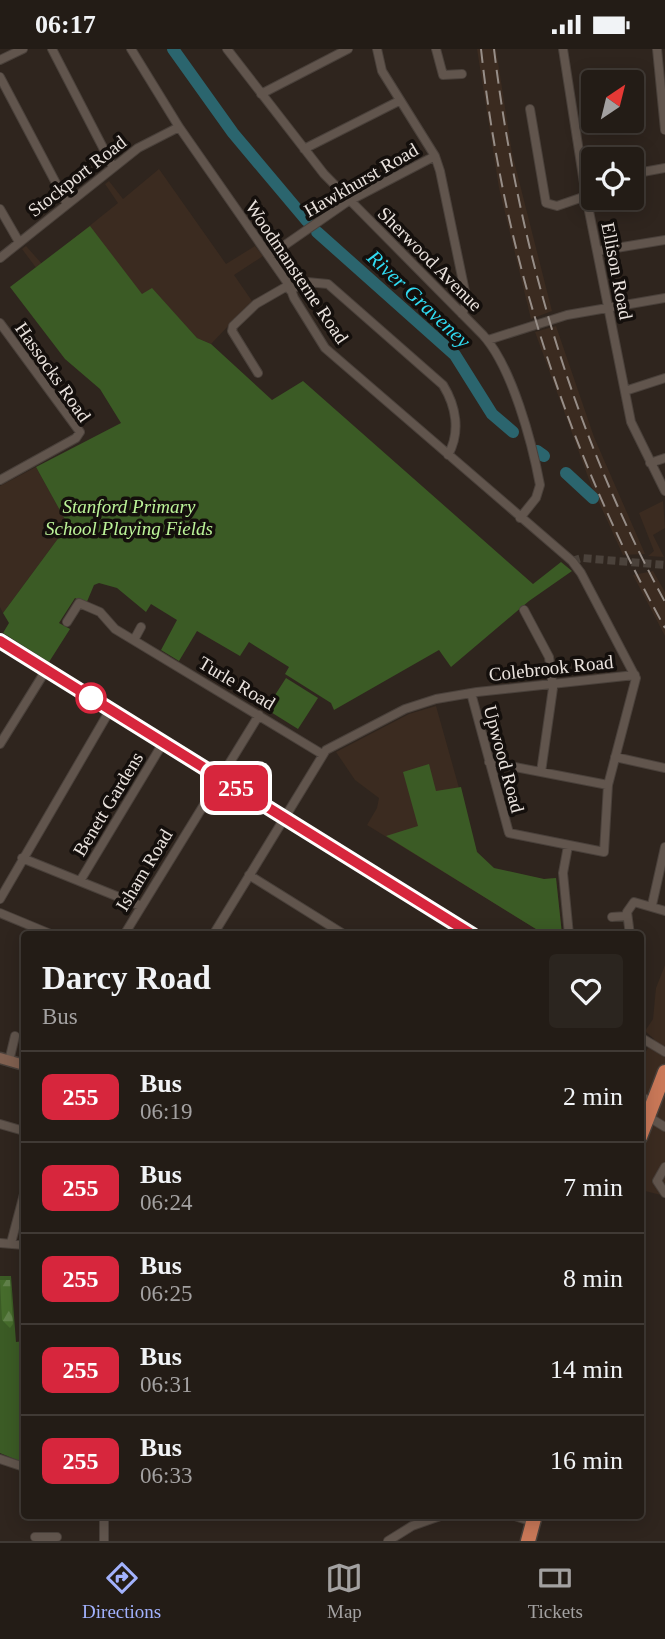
<!DOCTYPE html>
<style>
:root{--surface:#231c16;--page:#2b251f;--text:#f1f3f6;--muted:#a3a1a1;--line:#403a35;--accent:#a2b2fd}
body{margin:0;font-family:Georgia,serif;background:var(--page);color:var(--text);height:100vh;display:flex;flex-direction:column;font-size:26px;white-space:nowrap}
*{box-sizing:border-box;margin:0}
p{font-size:23px;color:var(--muted)}
.icon{flex:none;width:38px;height:38px;fill:none;stroke:currentColor;stroke-width:2;stroke-linecap:round;stroke-linejoin:round}
.map{position:relative;flex:1;overflow:hidden}
.side{position:absolute;left:21px;top:882px;width:623px;height:588px;display:flex;flex-direction:column;background:var(--surface);border-radius:7px;box-shadow:0 4px 18px #0003,0 0 0 2px var(--line)}
.side>*{flex:none}
.badge{padding:0 14px;border-radius:10px;font-size:24px;line-height:46px}
.needle{width:46px;rotate:35deg}
.controls{position:absolute;left:581px;top:21px;display:grid;gap:14px}
.controls a{display:grid;place-items:center;width:63px;height:63px;border-radius:7px;background:var(--surface);box-shadow:0 4px 18px #0003,0 0 0 2px var(--line);font-size:35px}
.map>.badge{position:absolute;translate:-50% -50%;box-shadow:0 0 0 4px #fff}
.round{display:grid;place-items:center;flex:none;width:74px;height:74px;border-radius:7px;background:var(--page)}
.head{display:flex;align-items:center;justify-content:space-between;height:119px;padding:0 21px}
h1{font-size:33px;font-weight:800;line-height:52px}
ul{padding:0;list-style:none}
li{display:flex;align-items:center;gap:21px;height:91px;padding:0 21px;border-top:2px solid var(--line)}
li div{flex:1}
li b{display:block;font-size:26px}
li em{font-style:normal}
li .badge{min-width:77px;font-weight:700;text-align:center}
.status{display:flex;justify-content:space-between;align-items:center;height:49px;padding:0 35px;background:var(--surface);direction:ltr}
.status svg{height:19px;fill:currentColor}
.dock{display:flex;justify-content:space-around;align-items:center;height:98px;border-top:2px solid var(--line);background:var(--surface);font-size:19px;color:var(--muted)}
.dock a{display:grid;justify-items:center;gap:4px}
.dock .active{color:var(--accent)}
.map>svg:first-child{display:block}
.built{fill:#3b2b20}
.green{fill:#3b5b25}
.forest{fill:url(#forest-firs)}
.lines{fill:none;stroke-linecap:round;stroke-linejoin:round}
.river{stroke:#2b656e;stroke-width:12}
.street-tunnel{stroke:#4b423b;stroke-width:8;stroke-dasharray:8 4;stroke-linecap:butt}
.street-casing{stroke:#4a413b;stroke-width:10}
.secondary-casing{stroke:#4a413b;stroke-width:13}
.highway-casing{stroke:#4a413b;stroke-width:17}
.street{stroke:#61554d;stroke-width:8}
.secondary{stroke:#806050;stroke-width:10}
.highway{stroke:#c97858;stroke-width:14}
.rail{stroke:#978e88;stroke-width:2;stroke-dasharray:14 7;stroke-linecap:butt}
.line-casing{stroke:#fff;stroke-width:16}
.line{stroke:#d7263d;stroke-width:10}
.stop-dot{fill:#fff;stroke:#d7263d;stroke-width:3.5}
.labels{text-anchor:middle;dominant-baseline:central;stroke-width:7;stroke-linejoin:round;paint-order:stroke}
.street-label{font-size:19px;fill:#eae3de;stroke:#140f0c}
.park-label{font-size:19px;font-style:italic;fill:#bcf499;stroke:#140f0c}
.water-label{font-size:21px;font-style:italic;fill:#30dbf2;stroke:#140f0c}
</style>
<div class="status"><b>06:17</b><svg viewBox="0 0 49 12"><path d="M0 12V9h3v3zM5 12V6h3v6zM10 12V3h3v9zM15 12V0h3v12zM26 1h20v11H26zM47 4h2v5h-2z"/></svg></div>
<div class="map">
<svg width="665" height="1492" viewBox="0 0 665 1492">
<defs>
<pattern id="forest-firs" width="22" height="20" patternUnits="userSpaceOnUse" patternTransform="scale(1.75)"><rect width="22" height="20" fill="#466c2c"/><path d="M5 1l3.5 6h-7zM16 11l3.5 6h-7z" fill="#61814a"/></pattern>
</defs>
<rect width="100%" height="100%" fill="#2f251e"/>
<path class="built" d="M477 0H496L512 104 552 262 531 270 499 139Z
M159 120 226 215 255 197 263 207 234 226 252 252 211 295 197 289 152 240 142 246 116 213 37 220 22 200 26 197 42 215 118 154 105 135 109 132 123 150Z
M556 277 594 388 645 505 623 506 591 436 535 283Z
M36 418 68 476 3 564 0 558V437Z
M663 452 665 479 653 486 664 508 648 507 654 502 639 464Z
M653 522 665 543V587L633 526Z
M436 657 477 803 494 820 544 830 556 829 562 885H544L367 776 377 759 379 749 355 731 336 703 409 665Z
M665 916V1147L641 1141 640 1011 654 990 645 982 653 970 656 939Z"/>
<path class="green" d="M90 177 142 245 152 239 197 289 211 295 272 351 303 332 533 535 561 513 572 522 529 552 451 618 439 601 334 661 331 654 285 625 289 618 249 593 240 607 197 582 179 612 161 601 177 571 151 555 146 563 117 539 99 534 94 536 86 555 75 549 59 574 70 580 49 613 3 584 9 574 3 564 68 476 36 418 121 374 100 340 65 310 10 238Z
M286 629 318 649 298 680 266 660Z
M429 715 436 742 461 738 477 803 494 819 544 830 556 829 562 885H544L386 787 418 777 403 723Z
M354 804 472 877 486 885H481Z
M0 1227H11L16 1293 24 1292V1414L0 1404Z"/>
<path class="forest" d="M0 1231H10L13 1275 10 1279 2 1271Z"/>
<g class="lines">
<path class="river" d="M173 0 233 84 307 172
M317 183 455 306 492 365 513 383
M537 402 544 407
M566 424 593 449"/>
<path class="street-tunnel" d="M572 512 582 509 665 516"/>
<defs>
<path id="street" d="M52 0 113 118
M131 0 179 78 289 236 294 249 325 299 572 512 581 524 636 629 608 736 604 803 509 784 471 644
M227 0 324 125 483 286C512 318 532 393 540 436L536 449 520 469
M377 0 382 22 435 107 440 122 467 252 462 265
M436 0 443 26 462 25
M563 0 586 147 631 373 665 442
M657 0 665 81
M0 11 23 0
M0 28 67 155
M261 45 348 0
M530 60 546 154 557 157 586 147
M304 100 399 52
M632 125 665 119
M0 160 19 193
M598 202 665 191
M269 207 347 153 435 107
M0 209 138 99 179 78
M290 241 307 233 328 235 443 336C456 357 461 383 448 406
M0 274 80 383 76 389 0 431
M488 291 567 266 665 249
M258 324 232 282 233 277 256 255 289 236
M625 342 665 329
M650 414 665 409
M524 561 549 608 553 639 541 723
M67 573 79 554 100 563 115 580 322 705
M134 591 141 578
M0 593 473 886
M0 695 46 621
M615 708 665 719
M489 713 608 736
M568 797 563 824 569 886
M22 809 141 857
M249 826 345 886
M80 832 163 694
M0 850 110 661
M652 856 665 798
M0 864 53 886
M612 868 627 867
M124 886 259 666
M213 886 326 701 405 660 436 650 477 643 635 626
M630 886 627 863 634 853 665 862
M640 988 665 1003
M9 1012 15 987
M640 1048 652 1052
M647 1067 665 1078
M0 1075 24 1082
M665 1118 657 1132 665 1144
M0 1194 24 1196
M11 1194 24 1145
M0 1410 24 1418
M104 1466V1492
M512 1466 533 1473
M35 1488H57
M388 1492 412 1477 443 1466"/>
<path id="secondary" d="M0 1009 24 1016"/>
<path id="highway" d="M640 1088 665 1023
M528 1492 535 1466"/>
</defs>
<use href="#street" class="street-casing"/>
<use href="#secondary" class="secondary-casing"/>
<use href="#highway" class="highway-casing"/>
<use href="#street" class="street"/>
<use href="#secondary" class="secondary"/>
<use href="#highway" class="highway"/>
<path class="rail" d="M481 0C503 203 566 400 665 579
M494 0C517 192 572 382 665 553"/>
</g>
<g class="lines">
<defs>
<path id="line" d="M0 592 473 886"/>
</defs>
<use href="#line" class="line-casing"/>
<use href="#line" class="line"/>
</g>
<circle class="stop-dot" cx="91" cy="649" r="14"/>
<g class="labels">
<g class="street-label">
<text transform="translate(77 127) rotate(-38)">Stockport Road</text>
<text transform="translate(361 131) rotate(-30)">Hawkhurst Road</text>
<text transform="translate(430 210) rotate(45)">Sherwood Avenue</text>
<text transform="translate(617 222) rotate(79)">Ellison Road</text>
<text transform="translate(297 223) rotate(56)">Woodmansterne Road</text>
<text transform="translate(53 323) rotate(55)">Hassocks Road</text>
<text transform="translate(551 619) rotate(-6)">Colebrook Road</text>
<text transform="translate(237 634) rotate(31)">Turle Road</text>
<text transform="translate(504 710) rotate(75)">Upwood Road</text>
<text transform="translate(108 755) rotate(-59)">Benett Gardens</text>
<text transform="translate(144 821) rotate(-59)">Isham Road</text>
</g>
<g class="park-label">
<text x="129" y="457">Stanford Primary<tspan x="129" dy="22">School Playing Fields</tspan></text>
</g>
<g class="water-label">
<text transform="translate(419 250) rotate(43)">River Graveney</text>
</g>
</g>
</svg>
<div class="controls">
<a><svg class="needle" viewBox="-14 -14 28 28"><path d="M0-13l5 13h-10z" fill="#e53935"/><path d="M0 13l5-13h-10z" fill="#a3a1a1"/></svg></a>
<a><svg class="icon" aria-label="locate" viewBox="0 0 24 24"><circle cx="12" cy="12" r="6"/><path d="M12 2v4M12 18v4M2 12h4M18 12h4"/></svg></a>
</div>
<b class="badge" style="left:236px;top:739px;background:#d7263d;color:#fff">255</b>
<section class="side">
<div class="head"><div><h1>Darcy Road</h1><p>Bus</p></div><a class="round"><svg class="icon" aria-label="heart" viewBox="0 0 24 24"><path d="M12 20l-8-8c-3-5 5-10 8-4 3-6 11-1 8 4z"/></svg></a></div>
<ul>
<li><span class="badge" style="background:#d7263d;color:#fff">255</span><div><b>Bus</b><p>06:19</p></div><em>2 min</em></li>
<li><span class="badge" style="background:#d7263d;color:#fff">255</span><div><b>Bus</b><p>06:24</p></div><em>7 min</em></li>
<li><span class="badge" style="background:#d7263d;color:#fff">255</span><div><b>Bus</b><p>06:25</p></div><em>8 min</em></li>
<li><span class="badge" style="background:#d7263d;color:#fff">255</span><div><b>Bus</b><p>06:31</p></div><em>14 min</em></li>
<li><span class="badge" style="background:#d7263d;color:#fff">255</span><div><b>Bus</b><p>06:33</p></div><em>16 min</em></li>
</ul>
</section>
</div>
<nav class="dock">
<a class="active"><svg class="icon" aria-label="directions" viewBox="0 0 24 24"><path d="M12 3l9 9-9 9-9-9zM9 14v-3h6M13 9l2 2-2 2"/></svg>Directions</a>
<a><svg class="icon" aria-label="map" viewBox="0 0 24 24"><path d="M3 6l6-2 6 2 6-2v14l-6 2-6-2-6 2zM9 4v14M15 6v14"/></svg>Map</a>
<a><svg class="icon" aria-label="tickets" viewBox="0 0 24 24"><path d="M3 7h18v10H3zM15 7v10"/></svg>Tickets</a>
</nav>
